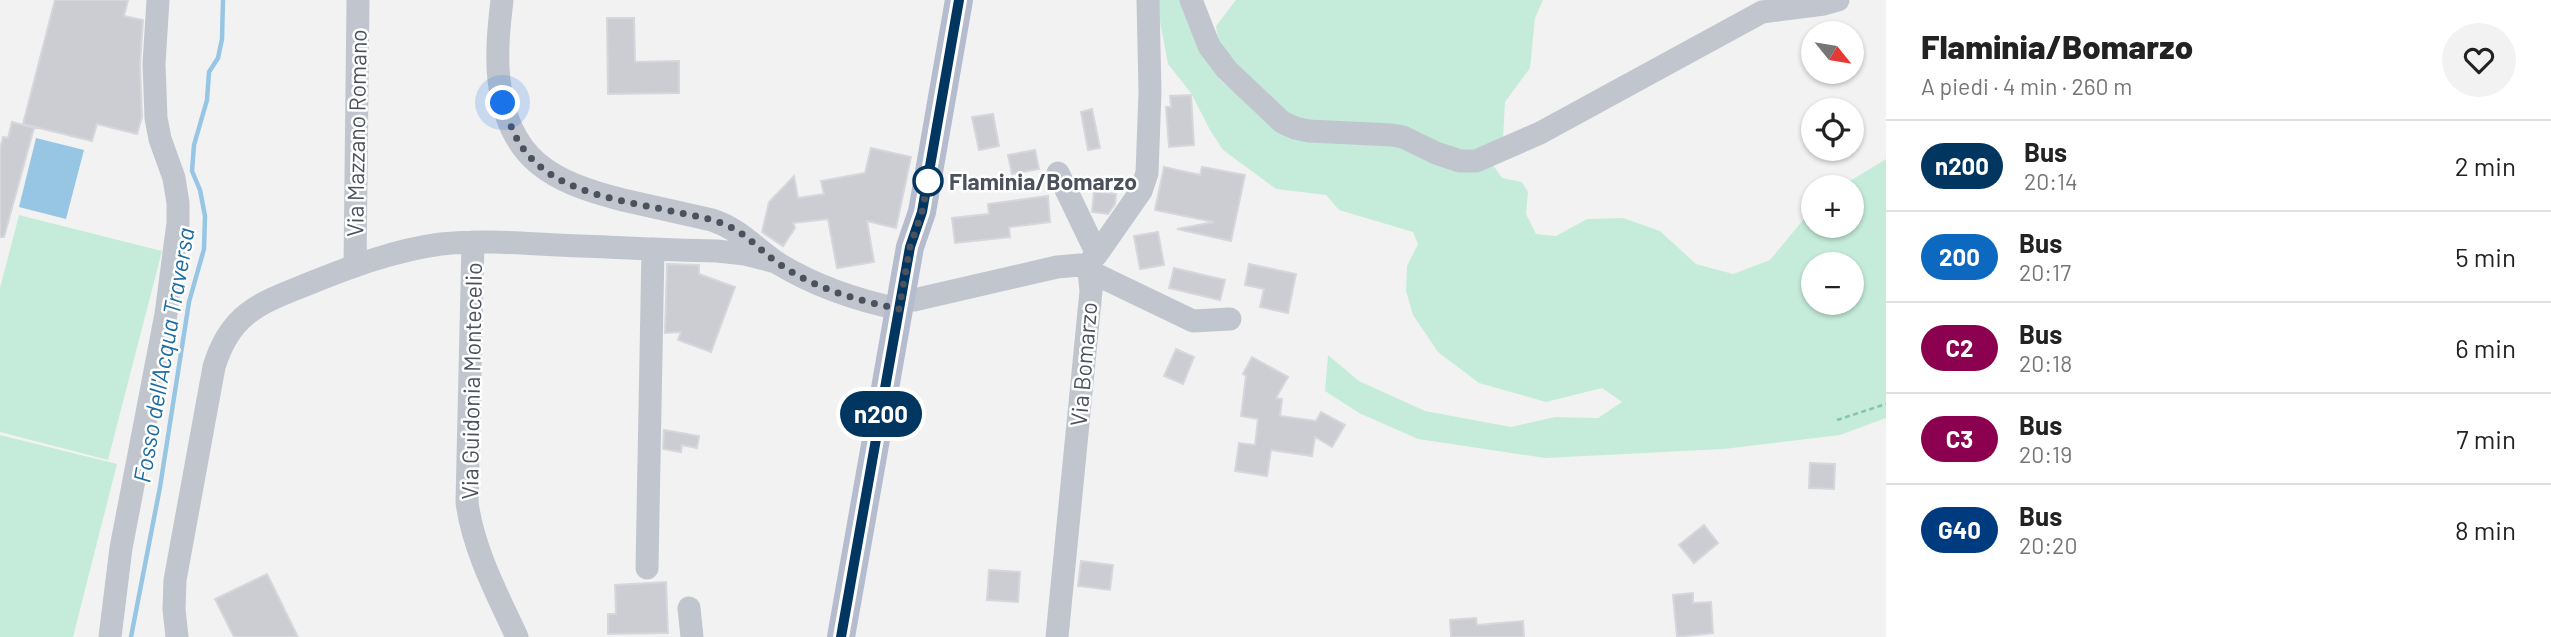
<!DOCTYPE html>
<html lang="it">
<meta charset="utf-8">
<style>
:root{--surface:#fff;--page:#f2f2f2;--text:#222;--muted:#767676;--line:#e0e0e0}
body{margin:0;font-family:Barlow,sans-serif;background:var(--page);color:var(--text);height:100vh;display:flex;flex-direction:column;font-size:26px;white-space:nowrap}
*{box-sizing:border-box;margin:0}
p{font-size:23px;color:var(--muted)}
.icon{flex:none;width:38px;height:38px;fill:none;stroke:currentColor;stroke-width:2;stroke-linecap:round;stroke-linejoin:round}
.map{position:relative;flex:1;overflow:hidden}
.side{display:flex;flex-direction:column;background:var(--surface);width:665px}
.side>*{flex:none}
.badge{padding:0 14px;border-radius:23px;font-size:24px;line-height:46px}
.needle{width:46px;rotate:120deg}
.controls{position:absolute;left:1801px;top:21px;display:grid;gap:14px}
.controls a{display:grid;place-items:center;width:63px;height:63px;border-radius:50%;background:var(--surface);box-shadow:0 2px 5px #0004;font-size:35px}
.you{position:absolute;width:35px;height:35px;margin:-18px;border:5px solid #fff;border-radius:50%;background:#1a73e8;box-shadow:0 0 0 10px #1a73e833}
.map>.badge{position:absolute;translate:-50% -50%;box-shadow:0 0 0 4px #fff}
.round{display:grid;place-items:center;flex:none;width:74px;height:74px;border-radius:37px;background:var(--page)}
.overview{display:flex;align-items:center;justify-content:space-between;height:119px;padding:0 35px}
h1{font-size:33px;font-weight:800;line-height:52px}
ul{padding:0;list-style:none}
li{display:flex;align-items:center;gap:21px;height:91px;padding:0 35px;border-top:2px solid var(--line)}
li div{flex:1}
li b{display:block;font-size:26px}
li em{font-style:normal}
li .badge{min-width:77px;font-weight:700;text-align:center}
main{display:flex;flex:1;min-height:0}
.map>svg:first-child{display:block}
.green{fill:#c5ecdb;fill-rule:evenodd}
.water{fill:#97c6e4}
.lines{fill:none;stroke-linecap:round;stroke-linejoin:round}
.stream{stroke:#97c6e4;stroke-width:4.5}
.building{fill:#cccdd3;stroke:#d6d7dc;stroke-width:2}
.path{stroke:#81c6b1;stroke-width:2.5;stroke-dasharray:5 3.5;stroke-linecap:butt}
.minor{stroke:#c1c6ce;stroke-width:23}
.major{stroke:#b4bccd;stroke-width:28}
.line-casing{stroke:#fff;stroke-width:16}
.line{stroke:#00365f;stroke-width:10}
.walk{stroke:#4b515d;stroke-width:7;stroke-dasharray:0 12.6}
.stop-dot{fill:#fff;stroke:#00365f;stroke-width:3.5}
.labels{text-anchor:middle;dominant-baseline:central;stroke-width:5;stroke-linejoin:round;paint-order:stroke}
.street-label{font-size:23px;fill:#4b515d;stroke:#fff}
.stop-label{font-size:23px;font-weight:bold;fill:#4b515d;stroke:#fff;text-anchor:start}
.water-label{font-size:24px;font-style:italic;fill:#1c6c9f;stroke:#fff}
</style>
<main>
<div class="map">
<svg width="1886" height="637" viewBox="0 0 1886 637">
<rect width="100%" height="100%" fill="#f3f2f2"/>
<path class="green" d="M1156 0H1182L1197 39 1220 80 1269 121 1388 141 1493 165 1502 178 1522 182 1528 192 1526 214 1536 234 1556 236 1587 219 1623 218 1660 231 1696 264 1733 274 1770 260 1813 208V226H1852V187H1840L1886 159V418L1840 435 1724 449 1545 458 1418 439 1359 413 1325 391 1328 355 1359 381 1425 411 1511 427 1555 417 1598 418 1622 402 1602 388 1546 402 1479 383 1438 352 1413 315 1406 291 1407 266 1418 244 1413 232 1339 210 1326 195 1276 189 1223 150 1210 130 1191 93 1168 64ZM1813 264H1852V303H1813Z
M1236 0H1543L1535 18 1530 68 1505 102 1503 139 1478 154 1305 124 1284 112 1219 46 1216 26Z
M19 215 162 251 108 460 0 432V288Z
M0 435 117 464 73 637H0Z"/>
<path class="water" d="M36 138 84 150 66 219 19 207Z"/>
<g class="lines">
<path class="stream" d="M131 637 160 487 189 302 204 249 205 216 200 190 192 171 194 145 207 100 209 72 218 58 222 39 223 0"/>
</g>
<path class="building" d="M55 0H128L124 16 143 20 140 64 142 117 137 134 97 124 92 141 23 124Z
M607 18H634L635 62 679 61V93L608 94Z
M1191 95 1194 145 1169 147 1166 107H1171L1170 96Z
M1092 109 1100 148 1088 150 1081 112Z
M993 114 999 146 979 150 972 117Z
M12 122 34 128 4 237H0V149L3 137 8 138Z
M871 148 911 157 896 228 867 221 874 262 837 268 828 219 793 223 795 228 783 246 762 232 769 202 794 176 798 198 824 194 821 181 865 173Z
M1035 150 1039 169 1012 174 1008 155Z
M1164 167 1200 175 1202 167 1245 175 1231 241 1177 229 1214 222 1155 210Z
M1094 191 1116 194 1115 204 1108 214 1092 212Z
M1048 196 1050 222 1009 227 1010 237 955 243 952 218 989 214 988 204Z
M1158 232 1164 265 1140 269 1134 236Z
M667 264 699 265V274L735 287 711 352 678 340 681 332 665 333Z
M1249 264 1296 274 1288 313 1260 307 1264 289 1245 285Z
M1174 268 1225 280 1220 300 1169 288Z
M1176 349 1194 357 1183 384 1164 376Z
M1252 357 1288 377 1276 398 1282 399 1280 416 1316 421 1321 412 1345 425 1332 447 1315 437 1312 456 1271 450 1267 476 1235 471 1239 443 1255 445 1258 419 1241 416 1246 376 1243 374Z
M664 430 699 436 697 448 682 445 681 452 663 449Z
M1810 463 1835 464 1834 489 1809 488Z
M1704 525 1718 543 1694 563 1679 545Z
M1081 561 1113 565 1110 590 1078 586Z
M989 570 1020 572 1018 602 987 600Z
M267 574 298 637H234L215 599Z
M666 582 668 633 608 634V614H616L615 585Z
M1693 593V603L1711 602 1713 633 1677 637 1673 595Z
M1476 618 1477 625 1523 621 1524 637H1451L1450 620Z"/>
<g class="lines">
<path class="path" d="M1837 420 1886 404"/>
<path class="minor" d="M502 0C499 26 496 54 499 80 508 160 552 182 623 200 653 207 682 213 712 220 740 229 756 249 779 264 817 287 856 300 899 309
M1191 0 1209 46 1227 70 1282 122 1295 128 1309 131 1392 135 1403 137 1436 153 1460 161H1476L1540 133 1762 12 1824 4 1838 0
M1058 173 1097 254
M473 242 467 502C473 549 497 594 517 637
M355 266 358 0
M1085 267 1097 254 1141 191 1147 173 1150 92 1148 0
M1089 271 1193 321 1230 319
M914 300 1057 267 1080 265 1089 271 1091 291 1057 637
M647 568 653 249
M689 608 692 637
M110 637 121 548 166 314 178 223V203L174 178 160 139 156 118 154 64 158 0
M177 637 174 609 175 580 214 367C230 313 260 303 308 284 350 267 395 250 441 244 479 240 519 243 558 245 611 247 664 250 717 251L745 254 776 262"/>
<path class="major" d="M841 637 910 247 922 212 959 0"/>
</g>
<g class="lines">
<defs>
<path id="line" d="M841 637 910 247 922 212 959 0"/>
</defs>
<use href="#line" class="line-casing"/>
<use href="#line" class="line"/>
<path class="walk" d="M503 103C508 120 514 137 525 151 559 195 627 201 676 212 694 216 712 218 728 226 746 234 759 249 775 261 812 288 856 300 899 309L910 247 922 212 928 181"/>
</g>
<circle class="stop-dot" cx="928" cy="181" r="14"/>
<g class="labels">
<g class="street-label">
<text transform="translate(356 133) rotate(-89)">Via Mazzano Romano</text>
<text transform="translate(1083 364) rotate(-85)">Via Bomarzo</text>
<text transform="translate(471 381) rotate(-89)">Via Guidonia Montecelio</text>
</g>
<g class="stop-label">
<text x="949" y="181">Flaminia/Bomarzo</text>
</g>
<g class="water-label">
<text transform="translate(163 355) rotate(-80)">Fosso dell'Acqua Traversa</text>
</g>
</g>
</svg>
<div class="controls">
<a><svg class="needle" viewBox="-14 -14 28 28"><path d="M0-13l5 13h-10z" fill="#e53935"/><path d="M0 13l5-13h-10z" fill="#767676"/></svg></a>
<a><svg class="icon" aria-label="locate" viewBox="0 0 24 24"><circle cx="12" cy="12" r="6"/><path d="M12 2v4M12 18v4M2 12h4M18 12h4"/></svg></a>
<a>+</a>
<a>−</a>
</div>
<div class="you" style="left:503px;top:103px"></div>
<b class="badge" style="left:881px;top:414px;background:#00365f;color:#fff">n200</b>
</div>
<section class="side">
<div class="overview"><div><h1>Flaminia/Bomarzo</h1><p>A piedi · 4 min · 260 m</p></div><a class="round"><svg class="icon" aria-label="heart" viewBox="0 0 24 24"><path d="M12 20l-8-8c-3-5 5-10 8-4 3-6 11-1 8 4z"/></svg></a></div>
<ul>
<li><span class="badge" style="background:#00365f;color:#fff">n200</span><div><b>Bus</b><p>20:14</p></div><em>2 min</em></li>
<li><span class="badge" style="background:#0c69bf;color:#fff">200</span><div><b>Bus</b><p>20:17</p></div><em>5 min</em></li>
<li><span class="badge" style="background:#8b004f;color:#fff">C2</span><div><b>Bus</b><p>20:18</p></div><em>6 min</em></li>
<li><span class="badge" style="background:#8b004f;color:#fff">C3</span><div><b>Bus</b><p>20:19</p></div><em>7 min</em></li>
<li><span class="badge" style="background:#003b80;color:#fff">G40</span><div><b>Bus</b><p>20:20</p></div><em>8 min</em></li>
</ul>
</section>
</main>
